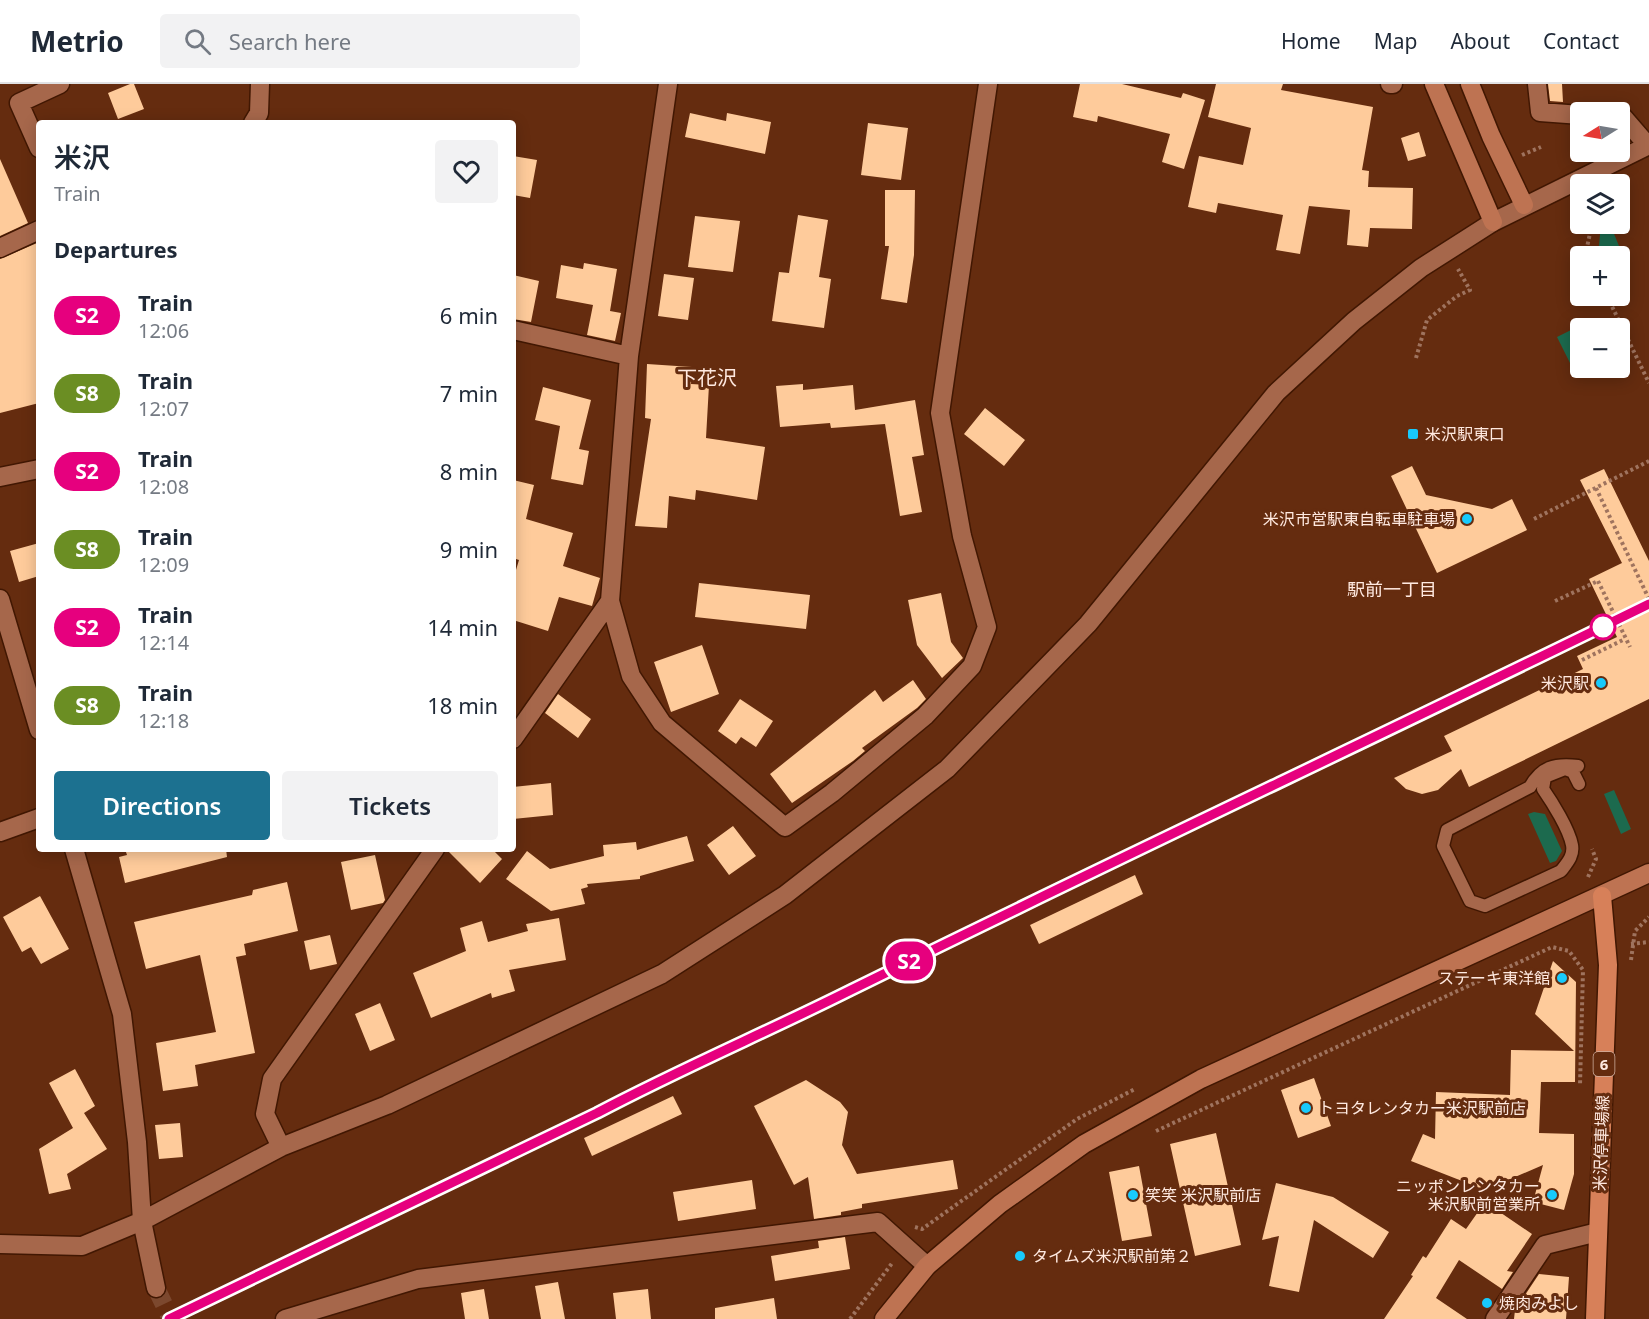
<!DOCTYPE html>
<meta charset="utf-8">
<style>
:root{--surface:#fff;--page:#f2f2f3;--text:#1f2937;--muted:#747a83;--line:#e0e1e3;--accent:#1c7190}
body{margin:0;font-family:"Noto Sans","Noto Sans JP",sans-serif;background:var(--page);color:var(--text);height:100vh;display:flex;flex-direction:column;font-size:22px;white-space:nowrap}
*{box-sizing:border-box;margin:0}
p{font-size:20px;color:var(--muted)}
.icon{flex:none;width:33px;height:33px;fill:none;stroke:currentColor;stroke-width:2;stroke-linecap:round;stroke-linejoin:round}
.map{position:relative;flex:1;overflow:hidden}
.sheet{position:absolute;left:36px;top:36px;width:480px;height:732px;display:flex;flex-direction:column;background:var(--surface);border-radius:6px;box-shadow:0 3px 15px #0003}
.sheet>*{flex:none}
.badge{padding:0 12px;border-radius:20px;font-size:21px;line-height:39px}
.needle{width:39px;rotate:259deg}
.tools{position:absolute;left:1570px;top:18px;display:grid;gap:12px}
.tools a{display:grid;place-items:center;width:60px;height:60px;border-radius:6px;background:var(--surface);box-shadow:0 3px 15px #0003;font-size:30px}
.map>.badge{position:absolute;translate:-50% -50%;box-shadow:0 0 0 3px #fff}
h2{padding:0 18px;font-size:22px;line-height:54px}
.round{display:grid;place-items:center;flex:none;width:63px;height:63px;border-radius:6px;background:var(--page)}
.summary{display:flex;align-items:center;justify-content:space-between;height:102px;padding:0 18px}
h1{font-size:28px;font-weight:600;line-height:45px}
.cta{display:flex;gap:12px;margin-top:auto;padding:12px 18px}
.cta a{flex:1;height:69px;border-radius:6px;background:var(--accent);color:#fff;font-size:24px;font-weight:600;line-height:69px;text-align:center}
.cta a+a{background:var(--page);color:var(--text)}
ul{padding:0;list-style:none}
li{display:flex;align-items:center;gap:18px;height:78px;padding:0 18px}
li div{flex:1}
li b{display:block;font-size:22px}
li em{font-style:normal}
li .badge{min-width:66px;font-weight:700;text-align:center}
header{display:flex;align-items:center;gap:36px;box-sizing:border-box;height:84px;padding:0 30px;background:var(--surface);border-bottom:2px solid var(--line)}
header strong{font-size:28px}
nav{display:flex;gap:33px;margin-inline-start:auto;font-size:21px}
.search{width:420px;height:54px;background:var(--page);display:flex;align-items:center;gap:15px;box-sizing:border-box;padding:0 21px;border-radius:6px;color:var(--muted);font-size:22px}
.map>svg:first-child{display:block}
.green{fill:#1c6a4e}
.building{fill:#fecb9b}
.lines{fill:none;stroke-linecap:round;stroke-linejoin:round}
.street-tunnel{stroke:#7c482e;stroke-width:18;stroke-dasharray:18 9;stroke-linecap:butt}
.lane-casing{stroke:#411702;stroke-width:15}
.street-casing{stroke:#411702;stroke-width:21}
.secondary-casing{stroke:#411702;stroke-width:21}
.primary-casing{stroke:#411702;stroke-width:21}
.path{stroke:#9f735e;stroke-width:4;stroke-dasharray:3 3;stroke-linecap:butt}
.lane{stroke:#a6674b;stroke-width:12}
.street{stroke:#a6674b;stroke-width:18}
.secondary{stroke:#be7352;stroke-width:18}
.primary{stroke:#d78059;stroke-width:18}
.rail{stroke:#c19d8c;stroke-width:4.5;stroke-dasharray:9 4.5;stroke-linecap:butt}
.path-bridge{stroke:#9f735e;stroke-width:4;stroke-dasharray:3 3;stroke-linecap:butt}
.line-casing{stroke:#fff;stroke-width:14}
.line{stroke:#e6007e;stroke-width:9}
.poi-dot{fill:#18cafc;stroke:#652c0f;stroke-width:2}
.stop-dot{fill:#fff;stroke:#e6007e;stroke-width:3}
.labels{text-anchor:middle;dominant-baseline:central;stroke-width:6;stroke-linejoin:round;paint-order:stroke}
.shield{fill:#652c0f;stroke:#d1b0a1;stroke-width:1.5}
.shield-label{font-size:15px;font-weight:bold;fill:#ffe9e0}
.poi-label{font-size:16px;fill:#ffe9e0;stroke:#652c0f;text-anchor:start}
.street-label{font-size:16px;fill:#ffe9e0;stroke:#652c0f}
.neighbourhood-label{font-size:18px;fill:#ffe9e0;stroke:#652c0f}
.quarter-label{font-size:20px;fill:#ffe9e0;stroke:#652c0f}
</style>
<header>
<strong>Metrio</strong>
<div class="search"><svg class="icon" aria-label="search" viewBox="0 0 24 24"><circle cx="10" cy="10" r="6"/><path d="M15 15l6 6"/></svg>Search here</div>
<nav><a>Home</a><a>Map</a><a>About</a><a>Contact</a></nav>
</header>
<div class="map">
<svg width="1649" height="1235" viewBox="0 0 1649 1235">
<rect width="100%" height="100%" fill="#652c0f"/>
<path class="green" d="M1601 140H1610L1619 162 1598 172Z
M1577 243 1581 252V279L1572 283 1557 253Z
M1614 706 1631 745 1621 750 1604 710Z
M1534 728 1545 730 1562 767 1556 777 1550 779 1528 730Z"/>
<path class="building" d="M130 0H134L144 25 118 35 108 9Z
M1080 0H1122L1181 14 1183 9 1205 16 1184 85 1162 78 1170 50 1098 32 1097 38 1073 33Z
M1216 0H1283L1281 6 1373 23 1362 86 1369 87 1368 103 1413 104 1412 145 1370 144 1368 163 1347 161 1350 126 1309 122 1300 170 1276 166 1283 131 1218 119 1216 129 1188 123 1199 72 1243 81 1251 44 1208 33Z
M1548 0H1562L1563 18 1550 17Z
M690 29 726 37 727 29 771 38 765 70 685 53Z
M868 39 908 44 901 96 861 91Z
M1419 48 1426 72 1408 77 1401 54Z
M513 72 537 76 530 114 513 111Z
M0 75 28 139 0 152Z
M885 106H915L914 171 907 219 881 215 889 162H885Z
M798 131 828 136 819 193 831 195 824 244 772 237 779 188 789 189Z
M695 132 740 137 733 188 688 183Z
M37 159 39 319 0 329V175Z
M584 179 617 185 610 227 621 229 615 257 587 251 593 221 556 214 561 181 583 185Z
M664 190 694 194 688 236 658 232Z
M513 191 539 197 531 238 513 235Z
M647 280 692 283 691 300 709 301 706 354 765 363 757 416 696 406 695 416 669 412 667 444 635 442 651 335 645 334Z
M803 300V306L853 301 855 326 915 316 924 371 912 373 922 428 900 432 885 340 831 344 830 339 780 343 776 302Z
M543 303 591 316 579 365 589 367 583 401 551 395 560 342 535 336Z
M985 324 1025 356 1004 382 964 350Z
M1412 382 1426 411 1492 425 1512 415 1527 446 1437 489 1391 392Z
M1604 385 1649 477V615L1469 703 1461 685 1438 706 1422 710 1406 705 1394 694 1452 667 1444 652 1583 585 1577 572 1617 553 1589 495 1622 479 1580 396Z
M513 396 534 401 526 435 573 449 563 482 600 494 592 522 559 513 548 547 513 536V496L519 476 513 474Z
M39 459V492L19 498 10 467Z
M699 499 810 511 806 545 695 533Z
M941 509 951 558 963 574 942 594 917 561 908 516Z
M702 561 719 610 671 628 654 578Z
M913 596 926 615 917 624 862 664 865 667 853 677 792 719 770 690 875 606 883 618Z
M558 610 591 635 578 654 545 629Z
M740 615 773 637 756 663 741 653 736 660 718 647Z
M551 699 553 731 513 735V703Z
M733 742 756 772 729 791 707 761Z
M687 752 694 777 640 792V795L587 800 588 803 581 805 585 820 551 827 506 795 527 767 550 785 604 772 603 761 636 758 637 766Z
M125 765H226L227 773 125 799 119 773 127 771Z
M446 765H492L502 775 480 799Z
M375 771 385 816 383 819 351 826 341 778Z
M1135 791 1143 810 1039 860 1030 841Z
M287 798 298 847 244 860 246 871 236 873 255 969 195 981 198 1002 163 1007 156 959 216 948 200 871 146 885 134 838 252 811 253 806Z
M40 812 69 865 41 880 31 863 22 868 3 833Z
M559 834 566 876 509 886 515 907 492 914 491 909 431 934 413 889 466 867 460 844 482 837 488 858 528 847 526 840Z
M330 851 337 880 310 886 304 857Z
M1553 877 1576 898 1575 998H1541L1539 1049 1574 1050V1090L1564 1126 1533 1118 1543 1081 1485 1106 1411 1077 1423 1050 1435 1055 1436 1008 1510 1011 1511 966 1574 967 1535 930Z
M380 919 395 956 370 967 355 930Z
M75 985 95 1022 84 1029 107 1065 67 1090 71 1105 49 1110 39 1065 73 1044 49 999Z
M1314 994 1331 1042 1298 1054 1281 1006Z
M806 996 840 1018 848 1028 842 1061 857 1090 953 1076 958 1105 862 1120V1124L841 1128V1131L814 1135 808 1093 794 1101 754 1022Z
M673 1012 682 1030 592 1072 584 1054Z
M180 1039 183 1073 159 1075 155 1041Z
M1216 1049 1241 1161 1195 1172 1170 1060Z
M1139 1082 1152 1152 1122 1157 1109 1088Z
M752 1096 756 1125 678 1137 673 1108Z
M1276 1099 1333 1113 1389 1148 1373 1174 1314 1136 1299 1208 1269 1202 1279 1152 1262 1156Z
M1485 1118 1532 1150 1507 1187 1513 1188 1502 1205 1459 1176 1436 1214 1467 1235H1384L1413 1192 1411 1191 1423 1172 1426 1174 1451 1135 1466 1145Z
M845 1153 850 1185 775 1197 771 1172 819 1164 818 1157Z
M1539 1190 1569 1193 1566 1235H1514L1515 1226Z
M558 1198 565 1235H541L535 1202Z
M484 1205 489 1235H465L461 1209Z
M648 1205 651 1235H616L613 1209Z
M774 1214 777 1235H715V1224Z"/>
<g class="lines">
<path class="street-tunnel" d="M156 1204 171 1235"/>
<defs>
<path id="lane" d="M1578 682C1555 679 1541 683 1530 703L1447 746 1443 762 1470 817 1485 822 1561 787C1567 779 1574 772 1572 761 1569 745 1552 718 1543 705L1545 693 1565 685 1573 688 1579 700"/>
<path id="street" d="M668 0 629 272 610 517 631 592 662 639 785 743 832 709 925 632 972 582 987 543 962 452 940 329 988 0
M1390 0H1393
M1537 0 1540 28 1581 31
M1620 34H1624L1648 62
M253 39 259 29 260 0
M39 64 19 19 60 0
M0 164 39 146
M513 246 629 272
M0 393 39 385
M0 515 39 646
M513 655 610 517
M0 748 39 734
M74 765 122 930 137 1058 142 1137 156 1204
M281 1063 265 1030 272 995 435 765
M0 1160 82 1162 142 1137 281 1063 387 1021 662 890 785 811 947 685 1088 540 1276 309 1354 237 1421 184 1493 138 1649 61
M285 1235 418 1195 878 1138 927 1182
M1495 1235 1545 1161 1598 1148"/>
<path id="secondary" d="M1434 0 1493 138
M1470 0 1491 52 1524 121
M884 1235 927 1182 1000 1120 1084 1060 1201 995 1649 789"/>
<path id="primary" d="M1595 1235 1608 881 1602 812"/>
</defs>
<use href="#lane" class="lane-casing"/>
<use href="#street" class="street-casing"/>
<use href="#secondary" class="secondary-casing"/>
<use href="#primary" class="primary-casing"/>
<path class="path" d="M1522 71 1541 63
M1588 172 1586 168 1592 140
M1607 212 1649 299
M1416 274 1427 236 1457 212 1470 206 1458 185
M1596 404 1649 515
M1534 435 1649 377
M1555 517 1598 497
M1582 576 1625 555
M1588 793 1596 775 1592 765
M1631 860 1649 858
M1631 876 1635 847 1649 833
M1156 1047 1552 863 1569 867 1583 886 1580 1001
M915 1143 922 1145 1077 1035 1135 1005
M850 1235 893 1178"/>
<use href="#lane" class="lane"/>
<use href="#street" class="street"/>
<use href="#secondary" class="secondary"/>
<use href="#primary" class="primary"/>
<path class="rail" d="M169 1235 597 1029C680 984 767 948 851 906 1116 775 1383 650 1649 520"/>
<path class="path-bridge" d="M1598 497 1630 563"/>
</g>
<g class="lines">
<defs>
<path id="line" d="M169 1235 597 1029C680 985 767 948 851 906 1116 775 1384 650 1649 520"/>
</defs>
<use href="#line" class="line-casing"/>
<use href="#line" class="line"/>
</g>
<g class="poi-dot">
<rect x="1407" y="344" width="12" height="12" rx="3"/>
<circle cx="1467" cy="435" r="6"/>
<circle cx="1601" cy="599" r="6"/>
<circle cx="1562" cy="894" r="6"/>
<circle cx="1306" cy="1024" r="6"/>
<circle cx="1133" cy="1111" r="6"/>
<circle cx="1552" cy="1111" r="6"/>
<circle cx="1020" cy="1172" r="6"/>
<circle cx="1487" cy="1219" r="6"/>
</g>
<circle class="stop-dot" cx="1603" cy="543" r="12"/>
<g class="labels">
<rect class="shield" x="1593.5" y="968" width="21" height="24" rx="4.5"/>
<g class="shield-label">
<text x="1604" y="980">6</text>
</g>
<g class="poi-label">
<text x="1425" y="350">米沢駅東口</text>
<text x="1455" y="435" text-anchor="end">米沢市営駅東自転車駐車場</text>
<text x="1589" y="599" text-anchor="end">米沢駅</text>
<text x="1550" y="894" text-anchor="end">ステーキ東洋館</text>
<text x="1318" y="1024">トヨタレンタカー米沢駅前店</text>
<text x="1540" y="1102" text-anchor="end">ニッポンレンタカー<tspan x="1540" dy="18">米沢駅前営業所</tspan></text>
<text x="1145" y="1111">笑笑 米沢駅前店</text>
<text x="1032" y="1172">タイムズ米沢駅前第２</text>
<text x="1499" y="1219">焼肉みよし</text>
</g>
<g class="street-label">
<text transform="translate(1601 1059) rotate(-88)">米沢停車場線</text>
</g>
<g class="neighbourhood-label">
<text x="1392" y="505">駅前一丁目</text>
</g>
<g class="quarter-label">
<text x="707" y="293">下花沢</text>
</g>
</g>
</svg>
<div class="tools">
<a><svg class="needle" viewBox="-14 -14 28 28"><path d="M0-13l5 13h-10z" fill="#e53935"/><path d="M0 13l5-13h-10z" fill="#747a83"/></svg></a>
<a><svg class="icon" aria-label="layers" viewBox="0 0 24 24"><path d="M12 4l9 5-9 5-9-5zM3 14l9 5 9-5"/></svg></a>
<a>+</a>
<a>−</a>
</div>
<b class="badge" style="left:909px;top:877px;background:#e6007e;color:#fff">S2</b>
<section class="sheet">
<div class="summary"><div><h1>米沢</h1><p>Train</p></div><a class="round"><svg class="icon" aria-label="heart" viewBox="0 0 24 24"><path d="M12 20l-8-8c-3-5 5-10 8-4 3-6 11-1 8 4z"/></svg></a></div>
<h2>Departures</h2>
<ul>
<li><span class="badge" style="background:#e6007e;color:#fff">S2</span><div><b>Train</b><p>12:06</p></div><em>6 min</em></li>
<li><span class="badge" style="background:#6b8e23;color:#fff">S8</span><div><b>Train</b><p>12:07</p></div><em>7 min</em></li>
<li><span class="badge" style="background:#e6007e;color:#fff">S2</span><div><b>Train</b><p>12:08</p></div><em>8 min</em></li>
<li><span class="badge" style="background:#6b8e23;color:#fff">S8</span><div><b>Train</b><p>12:09</p></div><em>9 min</em></li>
<li><span class="badge" style="background:#e6007e;color:#fff">S2</span><div><b>Train</b><p>12:14</p></div><em>14 min</em></li>
<li><span class="badge" style="background:#6b8e23;color:#fff">S8</span><div><b>Train</b><p>12:18</p></div><em>18 min</em></li>
</ul>
<div class="cta"><a>Directions</a><a>Tickets</a></div>
</section>
</div>
